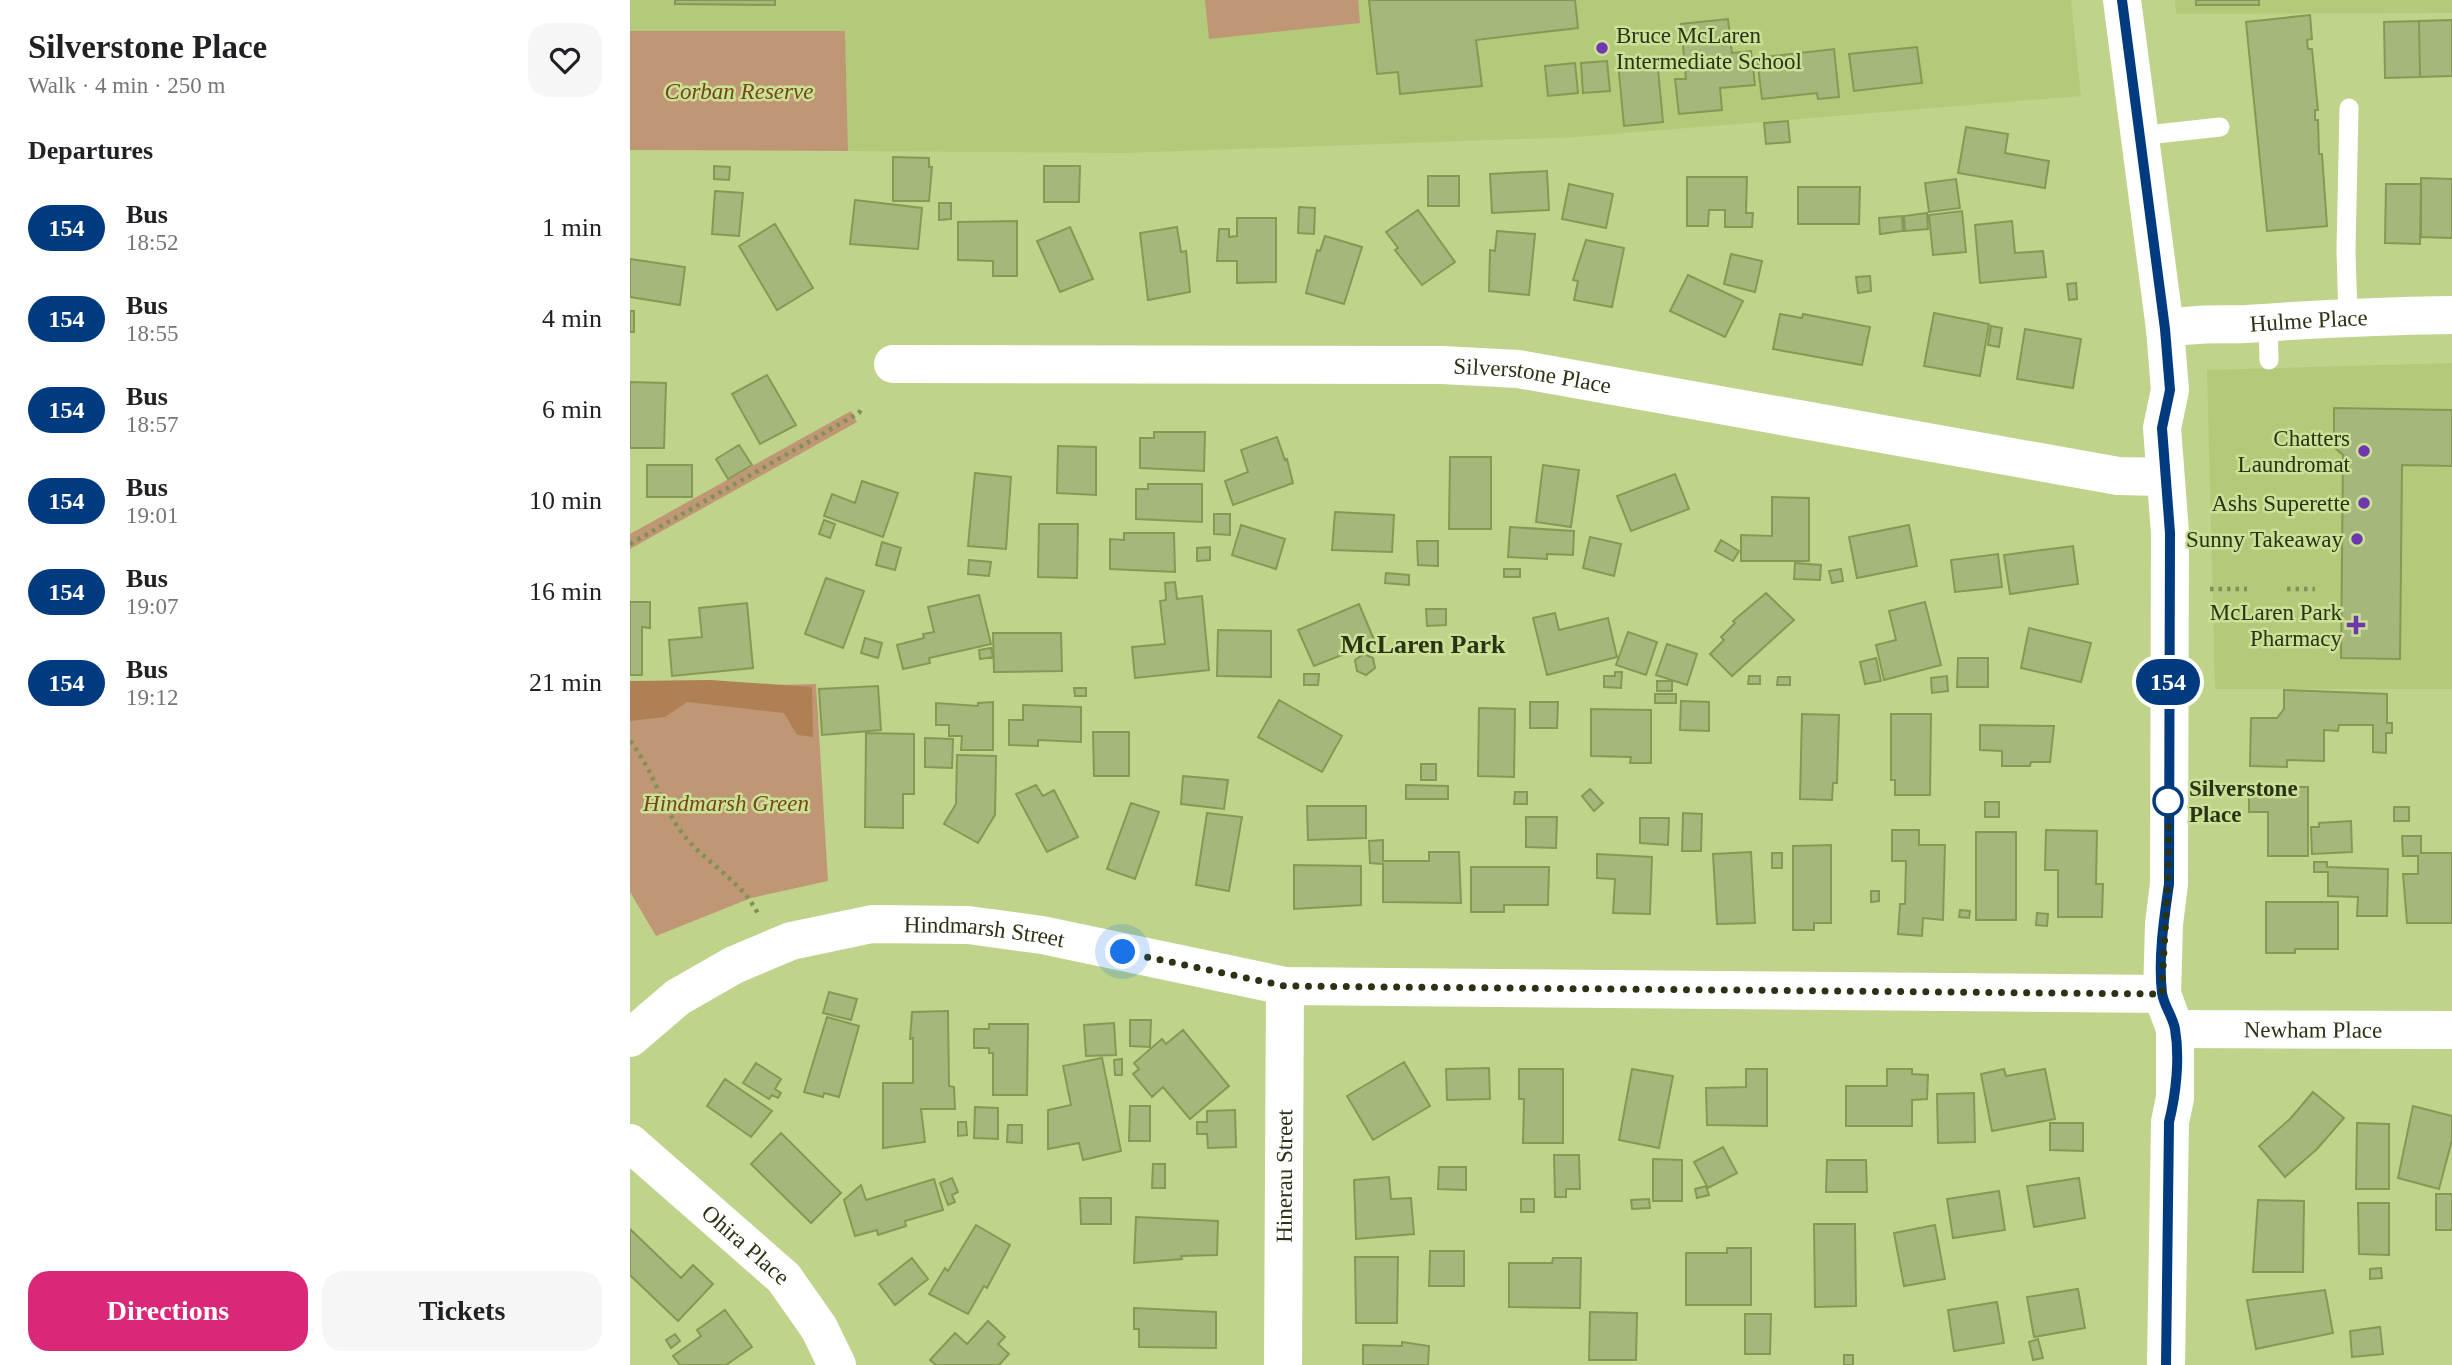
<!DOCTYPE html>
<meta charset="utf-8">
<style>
:root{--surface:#fff;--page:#f6f6f6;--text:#202124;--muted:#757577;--accent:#db2777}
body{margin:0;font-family:Georgia,serif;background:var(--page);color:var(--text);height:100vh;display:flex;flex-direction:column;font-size:26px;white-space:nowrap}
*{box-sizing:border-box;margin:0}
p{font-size:23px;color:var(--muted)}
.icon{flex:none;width:38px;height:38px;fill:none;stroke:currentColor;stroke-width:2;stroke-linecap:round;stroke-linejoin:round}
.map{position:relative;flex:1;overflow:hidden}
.panel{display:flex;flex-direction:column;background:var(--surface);width:630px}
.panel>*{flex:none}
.badge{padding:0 14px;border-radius:23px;font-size:24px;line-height:46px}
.you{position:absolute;width:35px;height:35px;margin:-18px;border:5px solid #fff;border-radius:50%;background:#1a73e8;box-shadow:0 0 0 10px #1a73e833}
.map>.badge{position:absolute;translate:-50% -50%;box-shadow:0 0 0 4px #fff}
h2{padding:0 28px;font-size:26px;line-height:63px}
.round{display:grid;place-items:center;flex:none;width:74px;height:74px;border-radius:21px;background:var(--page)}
.head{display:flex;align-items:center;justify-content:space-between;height:119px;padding:0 28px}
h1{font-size:33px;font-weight:700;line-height:52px}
.button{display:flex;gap:14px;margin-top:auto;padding:14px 28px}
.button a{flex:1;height:80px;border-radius:21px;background:var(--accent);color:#fff;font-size:28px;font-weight:700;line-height:80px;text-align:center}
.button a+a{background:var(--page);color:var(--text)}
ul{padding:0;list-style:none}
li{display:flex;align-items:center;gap:21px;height:91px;padding:0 28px}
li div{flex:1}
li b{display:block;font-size:26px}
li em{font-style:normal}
li .badge{min-width:77px;font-weight:700;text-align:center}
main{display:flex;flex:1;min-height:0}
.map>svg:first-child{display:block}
.built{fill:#b3ca7a}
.green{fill:#bf9774}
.forest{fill:#b08055}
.building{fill:#a6b77b;stroke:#869952;stroke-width:2}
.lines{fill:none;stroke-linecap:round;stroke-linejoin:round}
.path{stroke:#809059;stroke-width:4.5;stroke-dasharray:3.5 5;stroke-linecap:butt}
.service{stroke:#fff;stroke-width:19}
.minor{stroke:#fff;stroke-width:38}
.secondary{stroke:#fff;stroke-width:38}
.line-casing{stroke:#fff;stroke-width:16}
.line{stroke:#003b80;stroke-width:10}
.walk{stroke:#2b3315;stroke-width:7;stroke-dasharray:0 12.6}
.poi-dot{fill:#6f37ad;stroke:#cbe197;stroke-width:2.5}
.stop-dot{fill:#fff;stroke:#003b80;stroke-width:3.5}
.labels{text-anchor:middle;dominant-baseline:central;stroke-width:5;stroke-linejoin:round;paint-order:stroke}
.poi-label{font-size:23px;fill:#2b3315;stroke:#cbe197;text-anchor:end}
.park-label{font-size:23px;font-style:italic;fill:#774614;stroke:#cbe197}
.street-label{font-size:23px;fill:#2b3315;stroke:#cbe197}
.stop-label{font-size:23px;font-weight:bold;fill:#2b3315;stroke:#cbe197;text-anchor:start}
.quarter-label{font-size:26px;font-weight:bold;fill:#2b3315;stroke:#cbe197}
</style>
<main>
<section class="panel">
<div class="head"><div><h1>Silverstone Place</h1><p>Walk · 4 min · 250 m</p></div><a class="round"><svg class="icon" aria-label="heart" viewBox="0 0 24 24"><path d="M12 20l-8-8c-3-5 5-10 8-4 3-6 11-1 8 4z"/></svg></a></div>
<h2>Departures</h2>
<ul>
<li><span class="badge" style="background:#003b80;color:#fff">154</span><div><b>Bus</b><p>18:52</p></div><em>1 min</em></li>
<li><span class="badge" style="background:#003b80;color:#fff">154</span><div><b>Bus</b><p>18:55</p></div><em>4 min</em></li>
<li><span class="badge" style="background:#003b80;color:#fff">154</span><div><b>Bus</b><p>18:57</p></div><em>6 min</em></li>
<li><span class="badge" style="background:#003b80;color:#fff">154</span><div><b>Bus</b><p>19:01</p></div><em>10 min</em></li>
<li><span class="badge" style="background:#003b80;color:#fff">154</span><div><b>Bus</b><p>19:07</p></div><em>16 min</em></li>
<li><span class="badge" style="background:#003b80;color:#fff">154</span><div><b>Bus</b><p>19:12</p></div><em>21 min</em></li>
</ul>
<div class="button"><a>Directions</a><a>Tickets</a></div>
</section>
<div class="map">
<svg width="1822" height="1365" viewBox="0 0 1822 1365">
<rect width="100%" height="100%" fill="#bfd48a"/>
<path class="built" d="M0 0H1441L1451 96 947 137 496 153 218 151 215 31H0Z
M1545 0H1822V13L1546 14Z
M1822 363V689H1585L1577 370Z"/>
<path class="green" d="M575 0H728L730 23 579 39Z
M0 31H215L218 151 0 150Z
M221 411 227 422 0 549V534Z
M186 684 198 881 121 898 26 936 0 892V688Z"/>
<path class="forest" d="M80 680 182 687 183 737 167 735 154 713 57 702 35 717 0 721V681Z"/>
<path class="building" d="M45 0H145V5L45 4Z
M739 0H945L948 28 846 40 852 86 770 94 768 72 747 74Z
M1566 0H1629V5H1566Z
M1680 15 1682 39 1677 40 1678 49H1682L1688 110H1685V120H1688L1689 154H1692L1697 226 1637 231 1616 22Z
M1098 19 1102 53 1121 51 1125 85 1090 88 1092 110 1049 114 1045 79H1056L1051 24Z
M1822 20V76L1790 77 1789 21Z
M1789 21 1790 77 1755 78 1754 22Z
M1287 47 1292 83 1224 91 1219 54Z
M1204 49 1209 97 1188 99 1187 93 1132 99 1127 58Z
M1027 59 1033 122 994 126 988 62Z
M977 61 980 91 953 93 951 63Z
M945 63 948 93 918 96 915 66Z
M1158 121 1160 142 1136 144 1134 123Z
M1336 127 1378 134 1375 153 1419 161 1415 188 1328 173Z
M263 157 299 158V167H302L299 201H263Z
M84 166 100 167 99 180 84 179Z
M414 166H450L449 202H414Z
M917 171 919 210 862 213 860 174Z
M798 176H829V206H798Z
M1057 177H1117L1116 213H1123L1122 227H1095V210H1079L1078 226H1057Z
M1791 178 1822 179V238L1791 237Z
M1326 179 1330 208 1299 212 1295 183Z
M939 184 983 194 976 228 932 219Z
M1756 184H1791L1790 244 1755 243Z
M1168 187H1230L1229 224H1168Z
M85 191 113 193 109 236 82 234Z
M225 200 292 208 288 249 220 244Z
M309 203H321V219L309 220Z
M669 207 685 208 684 234 668 233Z
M788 210 825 262 792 285 765 250 768 248 756 232Z
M1332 211 1336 252 1303 255 1299 215Z
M1297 213 1298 229 1275 231 1274 216Z
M1272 216 1273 231 1250 234 1249 218Z
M607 218H646V282L607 283V261H587L589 229H599V237L607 236Z
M387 221V276H363V261L328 260V222Z
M1382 221 1385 253 1413 251 1416 277 1350 283 1345 225Z
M145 224 183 288 147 310 109 246Z
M440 227 463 279 430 292 407 241Z
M547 227 551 252 556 251 560 292 518 300 510 233Z
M867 231 905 234 899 295 859 291 860 250 865 251Z
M695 236 732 247 714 304 676 293 687 250 690 251Z
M956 240 994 248 982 307 944 300 948 281 943 280Z
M1101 254 1132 261 1125 292 1094 284Z
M0 259 55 267 50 305 0 297Z
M1058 275 1113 301 1095 337 1040 311Z
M1240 276 1241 291 1228 293 1226 277Z
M1446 283 1447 299 1439 300 1437 284Z
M0 311H4V332H0Z
M1304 313 1359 324 1350 376 1294 366Z
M1150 314 1172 318 1173 314 1240 327 1232 365 1143 349Z
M1361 326 1372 328 1369 347 1358 345Z
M1395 329 1451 339 1443 388 1387 379Z
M137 375 166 425 130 444 102 394Z
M0 382 36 383 34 448H0Z
M1704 408 1822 410V466L1772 465 1770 659 1711 658 1713 455 1704 447Z
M524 432H575L574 471 510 468V438H524Z
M647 437 655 460 657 459 663 483 603 505 595 481 618 472 611 450Z
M109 445 122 465 98 479 86 459Z
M428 446 466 447V495L427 493Z
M820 457H861V529H819Z
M17 465H62V497H17Z
M913 465 949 470 941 527 906 522Z
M345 473 381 477 376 549 338 546Z
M1045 474 1059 509 1001 531 987 496Z
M232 481 268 493 253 537 194 516 202 494 225 503Z
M518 484H572V522L506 519V489H518Z
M1142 497 1179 498V561H1111V535L1142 536Z
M705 512 764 515 762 552 702 550Z
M584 514H600V535L584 534Z
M194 520 205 524 200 538 189 534Z
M409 524H448L447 578 408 577Z
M611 525 655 539 646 569 602 555Z
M1279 525 1287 566 1227 578 1219 537Z
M880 527 944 531 943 555 917 554V559L878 557Z
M494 533H544L545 572 480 569V539L494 540Z
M960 537 991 544 984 576 953 568Z
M1091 540 1109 551 1103 561 1085 551Z
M787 541H808V566L788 565Z
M252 542 271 548 265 570 246 565Z
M1443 546 1448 584 1380 594 1374 555Z
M580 547V560L567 561V548Z
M1368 554 1372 587 1325 592 1321 560Z
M339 560 361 562 359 576 338 574Z
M1165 563 1191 565 1190 580 1164 579Z
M874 569H890V577H874Z
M1211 569 1213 581 1202 583 1199 571Z
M756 573 779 575V585L755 583Z
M196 578 234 591 213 648 175 634Z
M545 582 547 599 572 596 579 670 505 678 502 647 535 644 530 601 536 600 535 583Z
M1136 593 1164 620 1102 676 1080 654 1094 640 1091 637 1105 623 1103 621Z
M349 595 361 644 299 658 300 663 273 669 267 645 294 638 293 634 304 632 298 607Z
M0 602H20V628L12 627V675H0Z
M1295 602 1311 665 1254 680 1246 645 1266 640 1259 611Z
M117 603 123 668 42 676 39 640 72 637 69 608Z
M729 604 745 642 684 666 668 630Z
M796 609H816V625L797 626Z
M925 613 929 630 978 618 987 657 917 675 903 618Z
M1399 628 1461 643 1451 682 1391 668Z
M588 630 641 631V677L587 676Z
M998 632 1027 642 1016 675 986 665Z
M363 633H431L432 671 364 672Z
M235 638 252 643 248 658 231 653Z
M1037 644 1067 654 1057 685 1026 675Z
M361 648 363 657 350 659 349 650Z
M734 654 743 658 745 668 736 675 727 671 725 660Z
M1246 658 1251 681 1235 684 1230 662Z
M1328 658H1358V687H1327Z
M985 672H992L991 688 974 687V676H985Z
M674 674H689L688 685H674Z
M1119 676H1130V684H1118Z
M1317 676 1318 691 1302 693 1301 678Z
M1148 677H1160V685H1147Z
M1027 681H1042V691H1027Z
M248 686 251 730 192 735 189 689Z
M444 688H456V696H445Z
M1654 690 1757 694V723H1762V733H1756V753L1743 752V725H1709L1708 731 1694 730V761L1657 760V767L1620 766 1621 718H1647L1654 709Z
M1025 694H1046V703H1025Z
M649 700 712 736 692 772 628 737Z
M1051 701 1079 702V731L1050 730Z
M363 702V750H331L332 736H319V725H306V703L348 706V703Z
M900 702H928L927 728H900Z
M393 705 451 707V742L408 740V746L379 745V720H393Z
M849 708 885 709 884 777 848 776Z
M961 709 1021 710V763H1000L1001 757 961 756Z
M1172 714 1209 715 1207 783H1203L1202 800 1170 799Z
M1261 714H1301L1300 795H1265V780H1261Z
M1350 725 1424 726 1420 762H1401L1400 766H1372V751L1350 750Z
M463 732H499V776H464Z
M236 733 284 734V794H273V828L235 827Z
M295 738 323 739 322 768 295 767Z
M327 755 366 756 365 815 348 843 314 824 326 804Z
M791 764H806V780H791Z
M553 776 598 780 594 809 551 804Z
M406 785 413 796 424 790 448 837 417 852 386 794Z
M776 785 818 786V799H776Z
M1619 787H1678V856H1638V812H1619Z
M960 789 973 803 964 811 952 796Z
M885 792H897V804H884Z
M1355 802H1369V817H1355Z
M501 803 529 812 505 879 477 869Z
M677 806H736V838L678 840Z
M1764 807H1779V821H1764Z
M577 813 612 817 599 891 566 885Z
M1053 813 1072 814 1071 851H1052Z
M896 817H927L926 848 896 847Z
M1010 818H1039L1038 845 1010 843Z
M1721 821 1722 852 1682 854 1681 827H1689V823Z
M1262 830H1289V845H1315L1313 920 1293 918 1292 936 1268 934 1270 904H1275L1276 861H1262Z
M1416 830 1467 831 1466 884H1473L1472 917H1428V870H1415Z
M1346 832H1386V920H1346Z
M1772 836H1791V853H1822V923H1777L1773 874H1788V856H1773Z
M753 840V861H799V852H829L831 903 753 902V864L740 863 739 841Z
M1201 845V923H1184V930H1163V846Z
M1121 852 1125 923 1087 924 1083 854Z
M1142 853H1152V868H1142Z
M967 854 1022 857 1020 914 983 913 985 879 967 878Z
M1684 862H1697V867L1758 869 1757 916H1727L1728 897 1698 896V872H1684Z
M664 865 731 866V905L664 909Z
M841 867H919L918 905H874V912H841Z
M1241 891H1249V901L1241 902Z
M1636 902H1708V949H1665V953H1636Z
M1330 910 1340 911 1339 918 1329 917Z
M1407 913 1418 914 1417 926 1406 925Z
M199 992 227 999 221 1020 193 1013Z
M318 1011 319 1086 324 1087 325 1109H291L295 1142 253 1148V1083H283V1038L280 1039 282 1012Z
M197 1017 229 1026 209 1097 194 1093 193 1097 174 1092Z
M500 1020H521L520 1047 500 1046Z
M484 1023 486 1055 456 1056 454 1025Z
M359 1024H398L397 1095H363V1053H359V1048H344V1029H359Z
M553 1030 599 1086 560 1119 533 1087 522 1097 503 1074 509 1069 504 1063 532 1039 536 1044Z
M472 1058 491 1151 453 1160 449 1143 418 1149V1110L441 1105 433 1066Z
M492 1059V1075H485L484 1060Z
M774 1062 800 1106 743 1140 717 1096Z
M126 1063 151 1079 145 1089 151 1093 148 1098 142 1095 139 1099 113 1083Z
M859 1068 860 1099 817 1100 816 1069Z
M889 1069H933V1143H893L894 1099H889Z
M1002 1069 1043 1076 1029 1148 989 1140Z
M1116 1069H1137V1126L1077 1125 1076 1088 1116 1087Z
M1257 1069H1282V1074L1298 1075 1297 1099 1282 1100V1126H1216V1086H1257Z
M1374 1069 1376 1076 1415 1069 1425 1119 1362 1131 1351 1074Z
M95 1079 142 1111 121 1137 77 1106Z
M1683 1092 1714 1118 1687 1149 1655 1177 1629 1146 1660 1119Z
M1344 1093 1345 1142 1308 1143 1307 1094Z
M500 1106H520V1141H499Z
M1783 1106 1822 1116V1140L1809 1189 1768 1178Z
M345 1107 368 1108V1139L344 1138Z
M605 1110 606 1147 578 1148 577 1134H567V1122H577V1111Z
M328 1122H336L337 1135 328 1136Z
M1420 1123H1453V1151L1420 1150Z
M1727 1123 1759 1124V1189H1726Z
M378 1125H392V1143L377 1142Z
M151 1133 211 1193 181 1223 121 1164Z
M1093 1147 1107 1173 1078 1188 1064 1162Z
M924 1155H949L950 1189H936V1197H925Z
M1023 1159 1052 1160V1201H1023Z
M1197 1160H1236L1237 1192H1196Z
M523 1164H535V1188H522Z
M809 1167H836V1190L808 1189Z
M759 1177 761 1199 781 1198 784 1234 726 1239 724 1180Z
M322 1178 328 1192 322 1195 325 1202 318 1205 310 1183Z
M1449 1178 1455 1218 1404 1227 1397 1186Z
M304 1179 313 1210 275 1221 276 1226 248 1235 247 1230 225 1236 214 1200 231 1185 236 1200Z
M1076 1186 1079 1195 1067 1198 1065 1189Z
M1369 1191 1375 1230 1323 1238 1317 1199Z
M1806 1194H1822V1230H1806Z
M450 1198H481V1224H451Z
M891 1199H904V1212H891Z
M1019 1199 1020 1208 1002 1209 1001 1200Z
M1628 1200 1674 1201 1673 1272H1623Z
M1728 1203H1759V1255L1729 1254Z
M506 1217 588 1221 587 1255 551 1256 552 1259 504 1263Z
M1184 1224H1225L1226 1306 1185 1307Z
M346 1225 380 1245 357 1288 354 1286 338 1314 299 1294 315 1268 318 1271Z
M1305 1225 1315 1279 1274 1286 1264 1233Z
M0 1229 51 1278 63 1265 83 1284 48 1321 0 1275Z
M1097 1248H1121V1305H1056V1253H1097Z
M800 1251H834V1286H799Z
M725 1257H768L767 1323H726Z
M282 1258 298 1279 265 1305 249 1284Z
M923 1258H951L950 1308 879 1307V1263H922Z
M1751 1268 1752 1278 1740 1279V1269Z
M1448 1289 1455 1328 1404 1337 1397 1297Z
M1695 1290 1703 1333 1626 1349 1617 1300Z
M1367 1302 1374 1343 1324 1351 1318 1310Z
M504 1308 586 1312V1348L509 1347V1329H504Z
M95 1310 122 1347 96 1365H50L43 1356 71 1336 67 1330Z
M960 1312 1007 1313 1006 1360H959Z
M1115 1314H1141L1140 1354H1115Z
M358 1321 375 1337 368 1344 379 1354 369 1365H306L300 1360 325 1333 337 1344Z
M1750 1327 1753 1354 1722 1357 1720 1331Z
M45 1334 50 1341 41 1348 36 1340Z
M1408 1339 1413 1358 1403 1360 1399 1342Z
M772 1342 799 1346 798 1365H733V1345L772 1346Z
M1214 1355H1223V1365H1214Z"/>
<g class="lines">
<path class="path" d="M0 544 229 413 232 407
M1580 589H1617
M1657 589H1685
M0 741C22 768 30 802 50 830 72 862 112 879 129 916"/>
<path class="service" d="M1508 136 1590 127
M1718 316 1716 251 1719 108
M1638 322 1639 360"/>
<g class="minor">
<path id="s1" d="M1535 329C1562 323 1588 325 1616 324 1685 319 1753 316 1822 315"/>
<path id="s2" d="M263 364 812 365 888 369 1488 476 1534 477"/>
<path id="s3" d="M1545 1029 1822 1030"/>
<path id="s4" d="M0 1038 48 997 104 965 161 941 242 924 338 925 412 935 655 986 1532 994"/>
<path id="s5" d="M0 1143 154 1278 189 1328 207 1365"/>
<path id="s6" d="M653 1365 655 986"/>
</g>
<path class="secondary" d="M1492 0 1535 329 1540 390 1532 428 1540 533 1539 884 1534 924 1532 994 1545 1029V1098L1540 1122 1536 1365"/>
</g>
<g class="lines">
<defs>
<path id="line" d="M1492 0 1535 329 1540 390 1532 428 1540 533 1539 884C1534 919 1528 958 1532 993 1534 1006 1543 1017 1545 1029 1550 1058 1546 1094 1539 1122L1536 1365"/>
</defs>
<use href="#line" class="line-casing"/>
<use href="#line" class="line"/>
<path class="walk" d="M493 952 655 986 1532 994C1534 930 1541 866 1538 801"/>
</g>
<g class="poi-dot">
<circle cx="972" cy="48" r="7"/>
<circle cx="1734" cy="451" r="7"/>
<circle cx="1734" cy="503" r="7"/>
<circle cx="1727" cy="539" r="7"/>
<path d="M1722.5 614.5h7v7h7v7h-7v7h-7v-7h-7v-7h7z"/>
</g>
<circle class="stop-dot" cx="1538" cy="801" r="14"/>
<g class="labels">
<g class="poi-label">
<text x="986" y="35" text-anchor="start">Bruce McLaren<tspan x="986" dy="26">Intermediate School</tspan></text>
<text x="1720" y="438">Chatters<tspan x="1720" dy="26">Laundromat</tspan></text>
<text x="1720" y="503">Ashs Superette</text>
<text x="1713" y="539">Sunny Takeaway</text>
<text x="1712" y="612">McLaren Park<tspan x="1712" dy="26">Pharmacy</tspan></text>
</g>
<g class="park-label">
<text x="109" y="91">Corban Reserve</text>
<text x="96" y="803">Hindmarsh Green</text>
</g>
<g class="street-label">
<text stroke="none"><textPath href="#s1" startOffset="144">Hulme Place</textPath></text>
<text stroke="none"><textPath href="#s2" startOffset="640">Silverstone Place</textPath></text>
<text stroke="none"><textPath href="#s4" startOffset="385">Hindmarsh Street</textPath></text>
<text stroke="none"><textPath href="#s3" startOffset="138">Newham Place</textPath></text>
<text stroke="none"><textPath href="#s6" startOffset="189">Hinerau Street</textPath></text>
<text stroke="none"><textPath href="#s5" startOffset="154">Ohira Place</textPath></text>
</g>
<g class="stop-label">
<text x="1559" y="788">Silverstone<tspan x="1559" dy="26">Place</tspan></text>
</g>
<g class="quarter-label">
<text x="793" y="644">McLaren Park</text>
</g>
</g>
</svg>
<div class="you" style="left:493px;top:952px"></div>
<b class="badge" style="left:1538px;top:682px;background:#003b80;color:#fff">154</b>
</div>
</main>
